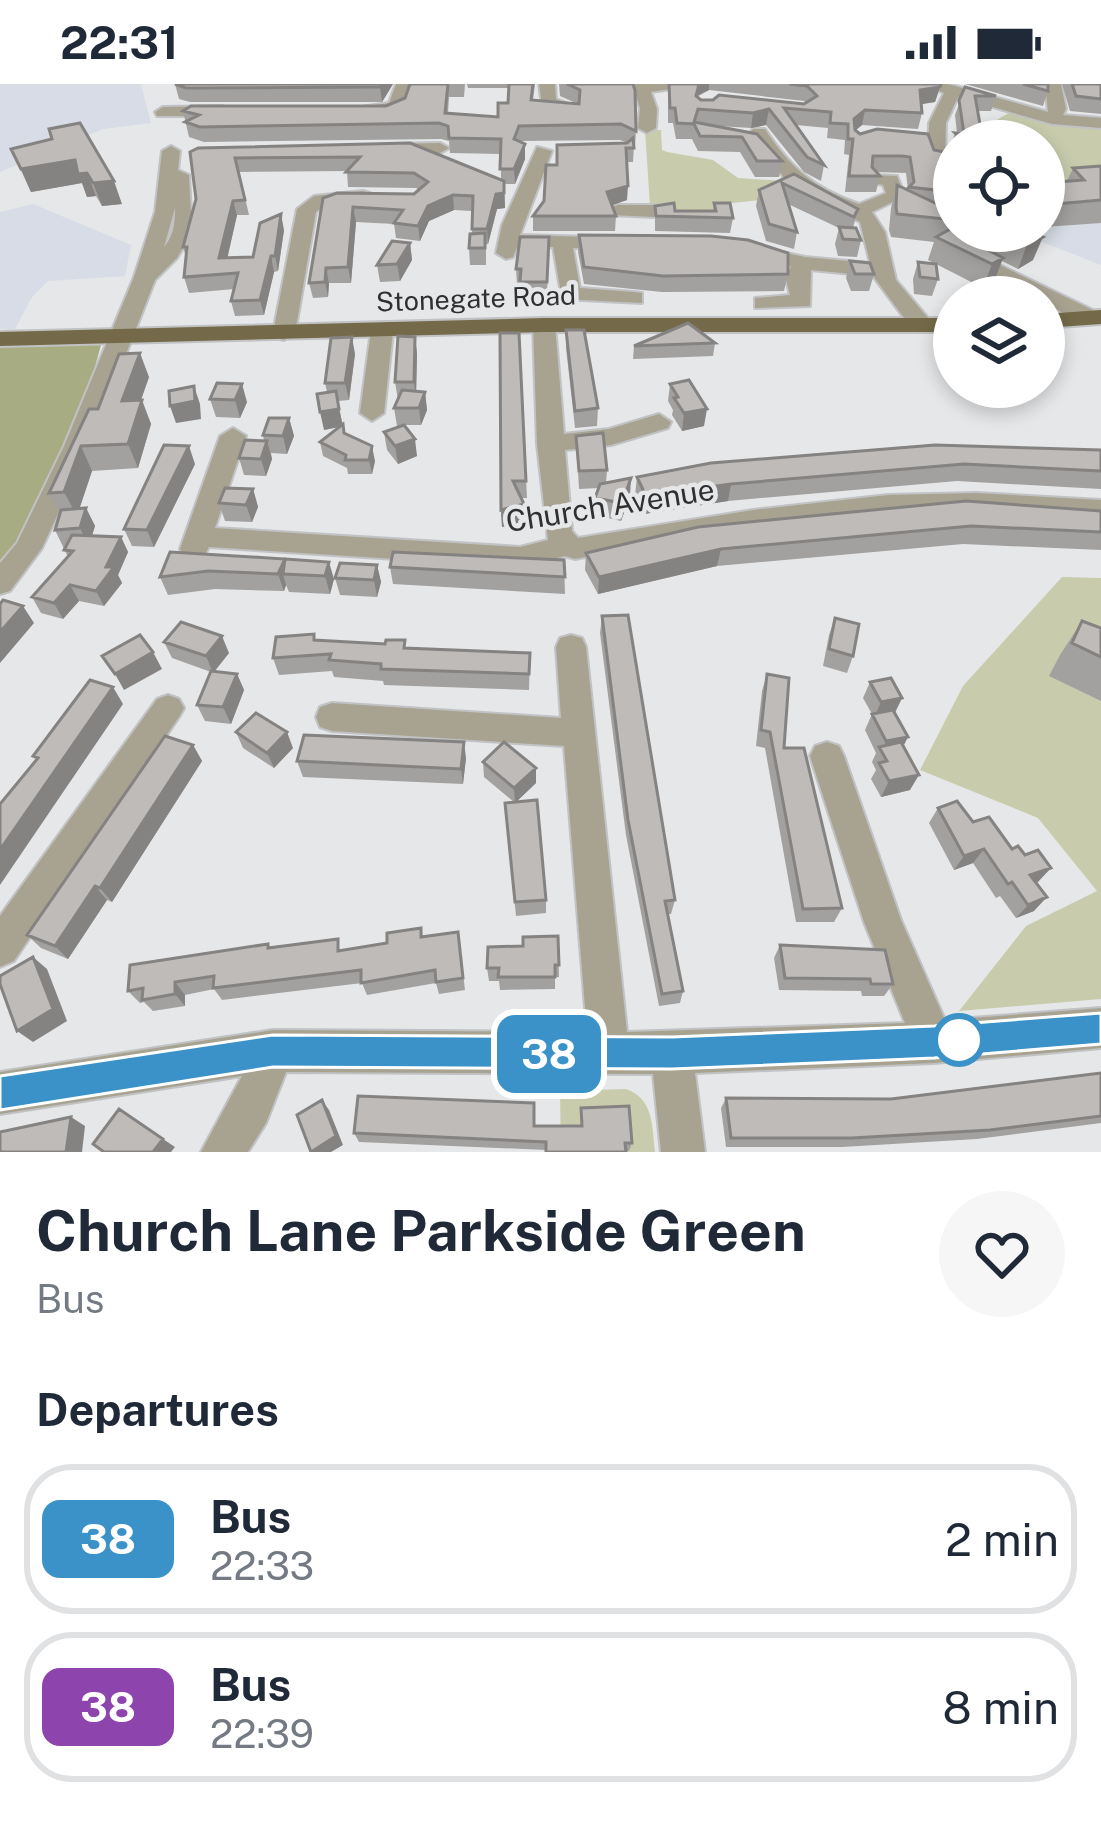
<!DOCTYPE html>
<style>
:root{--surface:#fff;--page:#f6f6f7;--text:#1f2937;--muted:#747a83;--line:#e0e1e3}
body{margin:0;font-family:"Public Sans",sans-serif;background:var(--page);color:var(--text);height:100vh;display:flex;flex-direction:column;font-size:45px;white-space:nowrap}
*{box-sizing:border-box;margin:0}
p{font-size:39px;color:var(--muted)}
.icon{flex:none;width:66px;height:66px;fill:none;stroke:currentColor;stroke-width:2;stroke-linecap:round;stroke-linejoin:round}
.map{position:relative;height:1068px;overflow:hidden}
.side{display:flex;flex-direction:column;background:var(--surface);flex:1}
.side>*{flex:none}
.badge{padding:0 24px;border-radius:18px;font-size:42px;line-height:78px}
.buttons{position:absolute;left:933px;top:36px;display:grid;gap:24px}
.buttons a{display:grid;place-items:center;width:132px;height:132px;border-radius:50%;background:var(--surface);box-shadow:0 6px 18px #0003;font-size:60px}
.map>.badge{position:absolute;translate:-50% -50%;box-shadow:0 0 0 6px #fff}
h2{padding:0 36px;font-size:45px;line-height:108px}
.round{display:grid;place-items:center;flex:none;width:126px;height:126px;border-radius:63px;background:var(--page)}
.overview{display:flex;align-items:center;justify-content:space-between;height:204px;padding:0 36px}
h1{font-size:57px;font-weight:700;line-height:90px}
ul{padding:0;list-style:none}
li{display:flex;align-items:center;gap:36px;height:150px;margin:0 24px 18px;padding:0 12px;border:6px solid var(--line);border-radius:48px}
li div{flex:1}
li b{display:block;font-size:45px}
li em{font-style:normal}
li .badge{min-width:132px;font-weight:700;text-align:center}
.status{display:flex;justify-content:space-between;align-items:center;height:84px;padding:0 60px;background:var(--surface);direction:ltr}
.status svg{height:33px;fill:currentColor}
.map>svg:first-child{display:block}
.built{fill:#d7dce6}
.green{fill:#c8ccad}
.forest{fill:#a8ac82}
.lines{fill:none;stroke-linecap:round;stroke-linejoin:round}
.minor-casing{stroke:#c1c2c4;stroke-width:4}
.major-casing{stroke:#c1c2c4;stroke-width:4}
.minor{fill:#a8a391;fill-rule:evenodd}
.major{fill:#746a49;fill-rule:evenodd}
.wall{fill:#a3a19f;fill-rule:evenodd}
.shaded-wall{fill:#858382}
.building{fill:#bebbb9;stroke:#858382;stroke-width:3}
.line{fill:#3a92c8;stroke:#fff;stroke-width:3}
.stop-dot{fill:#fff;stroke:#3a92c8;stroke-width:6}
.labels{text-anchor:middle;dominant-baseline:central;stroke-width:9;stroke-linejoin:round;paint-order:stroke}
.far-street-label{font-size:27px;fill:#303031;stroke:#e5e7e9}
.street-label{font-size:30px;fill:#303031;stroke:#e5e7e9}
</style>
<div class="status"><b>22:31</b><svg viewBox="0 0 49 12"><path d="M0 12V9h3v3zM5 12V6h3v6zM10 12V3h3v9zM15 12V0h3v12zM26 1h20v11H26zM47 4h2v5h-2z"/></svg></div>
<div class="map">
<svg width="1101" height="1068" viewBox="0 0 1101 1068">
<rect width="100%" height="100%" fill="#e5e7e9"/>
<path class="built" d="M0 0H141L151 39 103 45 0 88Z
M1101 98V181L1014 147H1044V104Z
M33 120 131 161 125 192 48 197 32 213 15 245H0V128Z"/>
<path class="green" d="M1014 26 1047 38 1101 43V98L1044 104V57H992L988 41Z
M645 46H661L662 66 667 68 713 76 738 94 785 97 761 116 732 119 715 128 685 130 650 122Z
M1062 493 1101 494V915L959 927 1026 842 1097 807 1038 734 920 686 963 602Z
M626 1005C654 1015 652 1042 655 1068H561L560 1007Z"/>
<path class="forest" d="M0 259 101 261C80 340 52 419 0 484Z"/>
<g class="lines">
<defs>
<path id="minor" d="M396 0H412L402 27 361 31V23L389 19Z
M539 0H555L556 15 576 23V31L542 21Z
M632 0H704L651 8 657 25 656 44 647 49 638 44 640 24Z
M922 0H948L1048 28 1045 0H1061L1066 25 1063 31 1101 34V44L1052 40 958 13 946 39 945 70 954 73V84L928 73 929 39 944 9Z
M163 23 223 22 231 27 223 32H157L155 28Z
M753 45H765C791 85 814 104 859 120L886 109 883 101 872 99V91L897 92 905 112 872 128 885 148 896 196 928 234 932 241 929 246H913L873 192 811 186 810 222 755 224V214L790 211 786 195 791 182 745 168V160L805 173 870 179 860 138 788 99 750 49Z
M387 60 440 59 449 64 440 69H381V61Z
M171 62 180 67 178 86 189 91 192 149 177 174 155 196 90 362 42 464 10 507 0 510V479L17 459 64 362 134 193 155 128 162 67ZM175 124C175 139 174 151 164 163Z
M537 63 552 67 520 151 627 154V162L620 164H573L580 204 634 208 642 209V219L562 215 553 163H517L513 173 506 175 496 169 502 141Z
M363 107 370 109V117L326 121 316 128 295 249 284 256 276 254 273 249 297 125 314 112Z
M618 121H653L663 127 653 133 611 131V123Z
M981 172 1097 228 1100 233 1097 238H1081L1044 219V213H1033L974 182 971 178Z
M544 234 555 241 564 350 609 345 659 330 671 338 668 344 611 361 565 366 572 447 578 454 753 426 888 411 976 409 1101 416V434C1045 432 990 425 934 427 813 432 693 452 575 475L565 472 520 483 209 463 204 472H184L180 465 220 352 233 344 246 352 215 444 520 463 548 456 537 360 533 241Z
M382 240 393 247 384 329 372 337 360 329 371 247Z
M571 551 582 554 586 563 627 948 905 939 864 838 810 672 815 662 827 658 839 662 844 672 901 836 945 936 1101 924V964L934 979 695 989 705 1068H661L653 990 286 988 266 1039 248 1068H201L242 992 0 1030V988L273 946 587 948 564 662 332 647 320 643 316 633 320 623 332 619 561 634 556 563 560 554Z
M168 611 179 615 184 624 179 633 14 877 0 883V832L157 615Z"/>
<path id="major" d="M1101 226V240L1044 244V230Z
M544 234H954V248H544L0 262V248Z"/>
</defs>
<use href="#minor" class="minor-casing"/>
<use href="#major" class="major-casing"/>
<use href="#minor" class="minor"/>
<use href="#major" class="major"/>
</g>
<path class="wall" d="M175 0H393L382 18H190L179 15Z
M410 0H465L464 13H449L448 29 498 33 508 19 509 4H468L467 0H535L533 16 578 20 560 12 559 0H633L636 47 635 62 634 61 633 78H627V116L612 121 616 132 615 147H533V132L544 117 557 81 628 59 620 56 520 57 525 75 515 100H504L505 124 497 125 488 160H486V181H470L469 164 472 150V127L454 126 429 137 420 157 396 154 394 140 356 138 351 199H329L328 213 313 214 309 199 323 114 414 110 419 106 416 104 348 103 347 87 239 88 249 131H237L227 174 253 173 284 146 278 187 274 188 264 231 235 232 231 217 234 205 189 209 184 193 186 173 183 163 196 115 190 68 410 59 501 96V70L450 69 449 57 441 55 204 58 189 53 183 27 386 22 405 14Z
M668 0H941L935 18 921 20 922 29 918 45 862 41 856 46 860 50 954 70V116L953 120 950 119 948 124 954 136V147H1031L1033 176 1018 185 1002 177 994 198 983 204 936 180 938 195 932 212 914 210 913 195 918 178 935 180 928 176 934 158 891 153 889 146 891 124 897 101 908 106 906 89 876 88 880 92 876 108H845L849 71 844 70 845 56 827 54 828 44 796 41 824 81 821 97 804 88 766 41 751 44 718 42 757 50 782 77 779 93H755L740 68 698 67 692 55H676L673 39H668ZM709 6 804 17 806 19 701 16 697 13Z
M965 0H1048V7L1043 22Z
M1062 0H1101V30L1070 27Z
M965 3 996 12 991 27H978L981 46 1014 57H954V69L950 64 955 49H957L955 31Z
M52 55 122 120 102 122 96 112 87 113 82 99 31 108 11 65Z
M1101 82V139L1044 143V99L1067 97 1073 84Z
M794 90 858 125 853 144 861 156 857 173 838 172 835 160 839 144 788 120 797 148 794 165 766 157 756 122 759 106Z
M714 119 733 134 730 149 655 147V122L675 127H713Z
M579 151 788 190 784 207 662 208 584 200 578 168Z
M549 153 547 213H521L520 200H517L516 185Z
M410 159 412 176 400 197 380 198 377 181Z
M850 177 874 190 869 207H851L846 194Z
M566 246 598 324 597 342 575 344 566 264Z
M519 249 527 414H522L524 420 525 437 502 443 501 426Z
M415 253 417 270 416 308H425L427 326 421 341H404L417 372 398 380 387 366 384 348 402 342H397L394 324 398 316 395 298Z
M715 259 713 272 633 275 634 262Z
M355 270 349 316 338 317 344 349 375 377 372 390H348L347 384 323 372 320 358 339 343 324 346 327 308 325 299Z
M149 293 141 316 151 340 138 384 92 387 79 425 86 424 95 442 92 451 121 453 128 468 118 491 122 499 104 522 79 517 63 535 41 529 32 513 68 473 55 446 60 429 49 409 98 325Z
M670 300 704 342 682 347 672 331 673 326 668 317Z
M210 315 247 318 240 334 216 333Z
M289 334 294 352 287 370 271 369 272 375 266 392 244 391 239 374 264 357 263 351Z
M576 352 607 386 606 399 630 412 621 437 594 431 595 414 599 404 579 405Z
M1101 366V405L957 397 728 417 644 430 635 411 637 393Z
M195 380 154 463 132 462 124 445Z
M253 405 258 423 252 438 225 437 219 419Z
M1101 427V466L963 460 717 482 598 510 585 486 586 469Z
M285 476 334 495 330 510 289 508 286 501 284 507 215 505 168 511 160 493Z
M564 476 565 510 393 500 390 483Z
M377 481 381 498 377 513 340 511 335 494Z
M602 532 675 816 671 830H668L683 907 680 919 659 922 626 751 600 549Z
M835 534 853 572 847 589 823 582 829 551Z
M1082 537 1101 544V617L1049 592 1060 571Z
M316 556 406 564 530 569 529 606 384 601 383 597 334 593 332 587 279 591 273 574Z
M164 558 229 569 214 588 237 590 244 606 231 640 205 637 197 621 211 588 172 574Z
M767 590 784 664 842 824 834 838H796L765 664 756 662 762 607Z
M870 598 902 614 895 629 903 662 910 706 881 713 871 695 876 686 872 678 876 669 865 646 872 630 863 614Z
M236 648 293 664 274 684 243 664Z
M193 661 202 677 112 818 107 816 68 875 41 864 27 851Z
M466 674 463 700 303 693 297 677Z
M483 678 536 699 516 718 546 816V829L516 832 505 719 514 718 484 693Z
M938 724 973 738 1012 765 1051 784 1036 798 1034 827 1016 834 1000 812 996 814 973 779 954 786 929 739Z
M421 844 423 853 458 848 465 906 439 910 436 899 367 911 362 899 222 916 214 905 185 911V922L153 927 144 918 140 919 128 907 270 864 343 866 387 859Z
M558 852 559 893H555V905L500 906 499 897H489L487 884 523 862Z
M780 861 893 900 884 912H862L861 907 779 906 774 874Z
M1101 989V1039L977 1055 842 1063H726L721 1024 726 1014 891 1015Z
M581 1024 632 1059 629 1067 546 1066 359 1058 354 1049 581 1042Z"/>
<path class="shaded-wall" d="M382 0H393L382 18 380 3Z
M699 0H709V6L698 11 695 27Z
M941 0 935 18 916 21 920 6Z
M769 25 766 41 751 44 753 29Z
M865 26 862 41 851 50 854 35Z
M525 60V75L515 100 514 85Z
M75 76 87 89 96 112 87 113 82 99 31 108 21 85Z
M114 97 122 120 102 122 93 99Z
M504 97 505 124 497 125 488 160 487 145 496 110Z
M628 102 627 116 607 123V108Z
M453 111 454 126 429 137 420 157 418 142 428 122Z
M233 117 237 131 224 189 219 174Z
M353 123 356 138 351 199 348 183Z
M281 130 284 146 278 187 275 172Z
M986 147H991L983 168 974 172 977 151Z
M1043 153 1033 176 1018 185 1027 161Z
M410 159 412 176 400 197 397 180Z
M271 172 274 188 264 231 260 216Z
M1003 174 994 198 983 204 992 180Z
M326 184 329 199 328 213 325 198Z
M352 253 355 270 349 316 345 299Z
M415 253 417 270 416 315 414 298Z
M140 269 149 293 132 341 122 317Z
M242 300 247 318 240 334 235 316Z
M194 302 200 320 201 335 176 339 170 322Z
M425 308 427 326 421 341 419 324Z
M142 316 151 340 138 384 128 360Z
M339 325 343 342 324 346 320 328Z
M707 325 704 342 682 347 684 329Z
M289 334 294 352 287 370 283 352Z
M415 355 417 372 398 380 395 362Z
M267 357 272 375 266 392 261 375Z
M81 362 92 387 77 432 64 408Z
M189 362 195 380 154 463 147 446Z
M372 362 375 377 372 390 369 376Z
M631 394 630 412 621 437 622 419Z
M731 400 728 417 644 430 646 412Z
M253 405 258 423 252 438 246 421Z
M524 420 525 437 502 443 501 426Z
M86 424 95 442 89 462 80 444Z
M121 453 128 468 118 491 122 499 104 522 96 507Z
M721 465 717 482 598 510 599 493Z
M285 475 283 490 286 501 284 507 278 490Z
M329 478 334 495 330 510 325 492Z
M377 481 381 498 377 513 374 496Z
M70 501 79 517 63 535 54 519Z
M23 522 34 539 0 579V548Z
M222 552 229 569 213 589 206 572Z
M153 568 162 585 124 606 115 590Z
M237 590 244 606 231 640 223 623Z
M113 603 123 620 0 801V766Z
M902 614 894 630 874 634 881 618Z
M287 648 293 664 274 684 267 669Z
M908 653 900 669 882 667 886 657Z
M464 658 466 674 463 700 461 685Z
M193 661 202 677 112 818 100 804Z
M536 684V699L515 719 514 704Z
M919 691 910 706 881 713 889 697Z
M984 765 973 779 954 786 964 772Z
M1051 784 1038 798 1018 805 1030 791Z
M95 802 107 816 68 875 55 862Z
M1047 813 1034 827 1016 834 1028 821Z
M33 873 47 885 67 937 33 958 17 947Z
M175 898 185 911V922L175 910Z
M322 1016 329 1026 343 1061 331 1068H311Z
M71 1033 85 1042 82 1068H66Z
M163 1055 175 1063 171 1068H153Z"/>
<path class="building" d="M175 0H382L380 3 186 4Z
M410 0H448L445 29 498 33V19H508L509 0H533L531 16 579 20 580 6 567 0H633L635 6 636 47 621 40 519 42 514 55 525 60 514 85H500L501 55 449 54 448 42 439 39 200 43 185 38 199 31 183 27 191 22H386L405 14Z
M669 0H699L696 12 701 16H713L719 11 804 20 817 12 807 2 789 0H941L940 3 920 6 922 29 865 26 854 35 855 46 860 50 877 45 928 50 934 66 954 70 953 108 909 103 914 98 910 73 902 72H873L872 83 880 92H849L853 55H848V40L830 39 831 28 784 24 824 81 807 73 769 25 753 29 698 25 694 38 757 50 782 77H757L742 53 700 52 694 40 677 39 675 24H670Z
M1023 0H1048V7Z
M1072 0H1101V15L1076 12Z
M965 3 996 12H975L981 46 1011 49 1012 57H1014H963L955 49 964 50 959 16Z
M80 39 114 97 93 99 87 89 78 90 75 76 21 85 11 65 52 55 49 45Z
M633 54 634 64H626L628 102 607 108 616 132H533L544 117 546 81H557V61L627 59Z
M410 59 504 97V109L496 110 487 145H472L473 112 453 111 428 122 418 142 394 139 403 126 353 123 348 183 326 184 325 198 309 199 323 114 337 109 414 110 428 98 414 89 346 88 360 73 235 74 245 116 233 117 219 174 253 173 260 139 281 130 275 172H271L260 216 231 217 238 189 184 193 187 163H183L196 115 190 68 198 64Z
M1101 82V116L1044 121V99L1084 96 1073 84Z
M794 90 858 125 854 133 782 99 797 148 769 140 759 106Z
M897 101 954 128V136L897 130 896 123Z
M674 119 675 127H716L714 119H730L733 134 656 132 655 122Z
M839 143 856 144 861 156 843 155Z
M954 143V147H986L977 151 979 161 1003 174 992 180 936 153Z
M997 147H1031L1043 153 1027 161Z
M485 149V164H469L470 150Z
M579 151 711 152 748 156 788 169V190L663 192 584 183Z
M520 153H549L547 198H520L521 185H516Z
M392 157 410 159 397 180 377 181Z
M850 177 870 179 874 190H855Z
M918 178 936 180 938 195 920 193Z
M688 239 715 259 634 262Z
M566 246H584L598 324 575 327Z
M500 249H519L526 397H513L524 420 501 426Z
M398 252 415 253 414 298H395Z
M352 253 345 299H325L331 254Z
M140 269 122 317 142 316 128 360 81 362 64 408 49 409 89 325H98L119 270Z
M689 296 707 325 684 329 674 314 678 313 670 300Z
M217 299 242 300 235 316 210 315Z
M194 302 195 317 170 322 169 307Z
M402 306 425 308 419 324H394Z
M336 307 339 325 320 328 317 310Z
M269 334H289L283 352 263 351Z
M343 340 344 349 372 362 369 376H345L346 371 320 358Z
M404 341 415 355 395 362 384 348Z
M603 349 607 386 579 387 576 352Z
M245 356 267 357 261 375 239 374Z
M164 361 189 362 147 446 124 445Z
M935 361 1101 366V387L964 380 731 400 646 412 637 393 711 379Z
M631 394 622 419 595 414 600 400Z
M225 404 253 405 246 421 219 419Z
M966 417 1101 427V448L971 442 721 465 599 493 586 469 698 443Z
M86 424 80 444 55 446 61 426Z
M72 451 121 453 106 483H114L96 507 70 501 54 519 32 513 73 467 64 466Z
M170 468 285 475 278 490 208 487 160 493Z
M393 468 564 476 565 493 390 483Z
M285 475 329 478 325 492 283 490Z
M340 479 377 481 374 496 335 494Z
M3 516 23 522 0 548V520Z
M628 531 675 816 665 817 683 907 662 910 628 736 602 532Z
M835 534 859 540 853 572 829 565Z
M1082 537 1101 544V573L1072 559Z
M181 538 222 552 206 572 164 558Z
M314 550V556L385 560 386 556H405L404 564 530 569 529 590 381 585V580L329 576 331 570 273 574 276 553Z
M140 551 153 568 115 590 102 572Z
M211 587 237 590 223 623 197 621Z
M767 590 789 594 784 664H804L842 824 803 825 770 648 761 646Z
M891 594 902 614 881 618 870 598Z
M90 596 113 603 0 766V720L38 674 33 672Z
M893 626 908 653 886 657 872 630Z
M256 629 287 648 267 669 236 648Z
M304 651 464 658 461 685 297 677Z
M165 652 193 661 100 804 95 802 55 862 27 851Z
M504 658 536 684 514 704 483 678Z
M901 658 919 691 889 697 879 679 887 677 879 663Z
M537 716 546 816 515 818 505 719Z
M957 717 973 738 989 733 1012 765 1018 762 1025 771 1038 766 1051 784 1030 791 1047 813 1028 821 1012 798 1008 800 984 765 964 772 938 724Z
M421 844V853L458 848 463 894 436 898 435 886 361 899V886L213 904 214 892 175 898V910L142 916 143 904 128 907 130 881 268 860V864L338 855V867L387 859V849Z
M558 852 559 881H555V893H498L499 884H487L488 863 523 862V853Z
M780 861 885 866 893 900H871L870 895 785 894Z
M33 873 53 925 17 947 0 900V892Z
M1101 989V1032L990 1046 852 1054H731L726 1014 891 1015Z
M358 1012 534 1019V1042H582L581 1024 629 1022 632 1059H625L626 1068H546V1058L354 1049Z
M322 1016 336 1052 311 1068 297 1031Z
M119 1025 163 1055 153 1068H104L93 1060Z
M71 1033 66 1068H0V1048Z"/>
<path class="line" d="M1101 929V960L934 974 672 985 273 983 0 1026V992L273 951 672 953 934 942Z"/>
<circle class="stop-dot" cx="959" cy="956" r="24"/>
<g class="labels">
<g class="far-street-label">
<text transform="translate(476 214) rotate(-2)">Stonegate Road</text>
</g>
<g class="street-label">
<text transform="translate(610 421) rotate(-9)">Church Avenue</text>
</g>
</g>
</svg>
<div class="buttons">
<a><svg class="icon" aria-label="locate" viewBox="0 0 24 24"><circle cx="12" cy="12" r="6"/><path d="M12 2v4M12 18v4M2 12h4M18 12h4"/></svg></a>
<a><svg class="icon" aria-label="layers" viewBox="0 0 24 24"><path d="M12 4l9 5-9 5-9-5zM3 14l9 5 9-5"/></svg></a>
</div>
<b class="badge" style="left:549px;top:970px;background:#3a92c8;color:#fff">38</b>
</div>
<section class="side">
<div class="overview"><div><h1>Church Lane Parkside Green</h1><p>Bus</p></div><a class="round"><svg class="icon" aria-label="heart" viewBox="0 0 24 24"><path d="M12 20l-8-8c-3-5 5-10 8-4 3-6 11-1 8 4z"/></svg></a></div>
<h2>Departures</h2>
<ul>
<li><span class="badge" style="background:#3a92c8;color:#fff">38</span><div><b>Bus</b><p>22:33</p></div><em>2 min</em></li>
<li><span class="badge" style="background:#8e44ad;color:#fff">38</span><div><b>Bus</b><p>22:39</p></div><em>8 min</em></li>
</ul>
</section>
